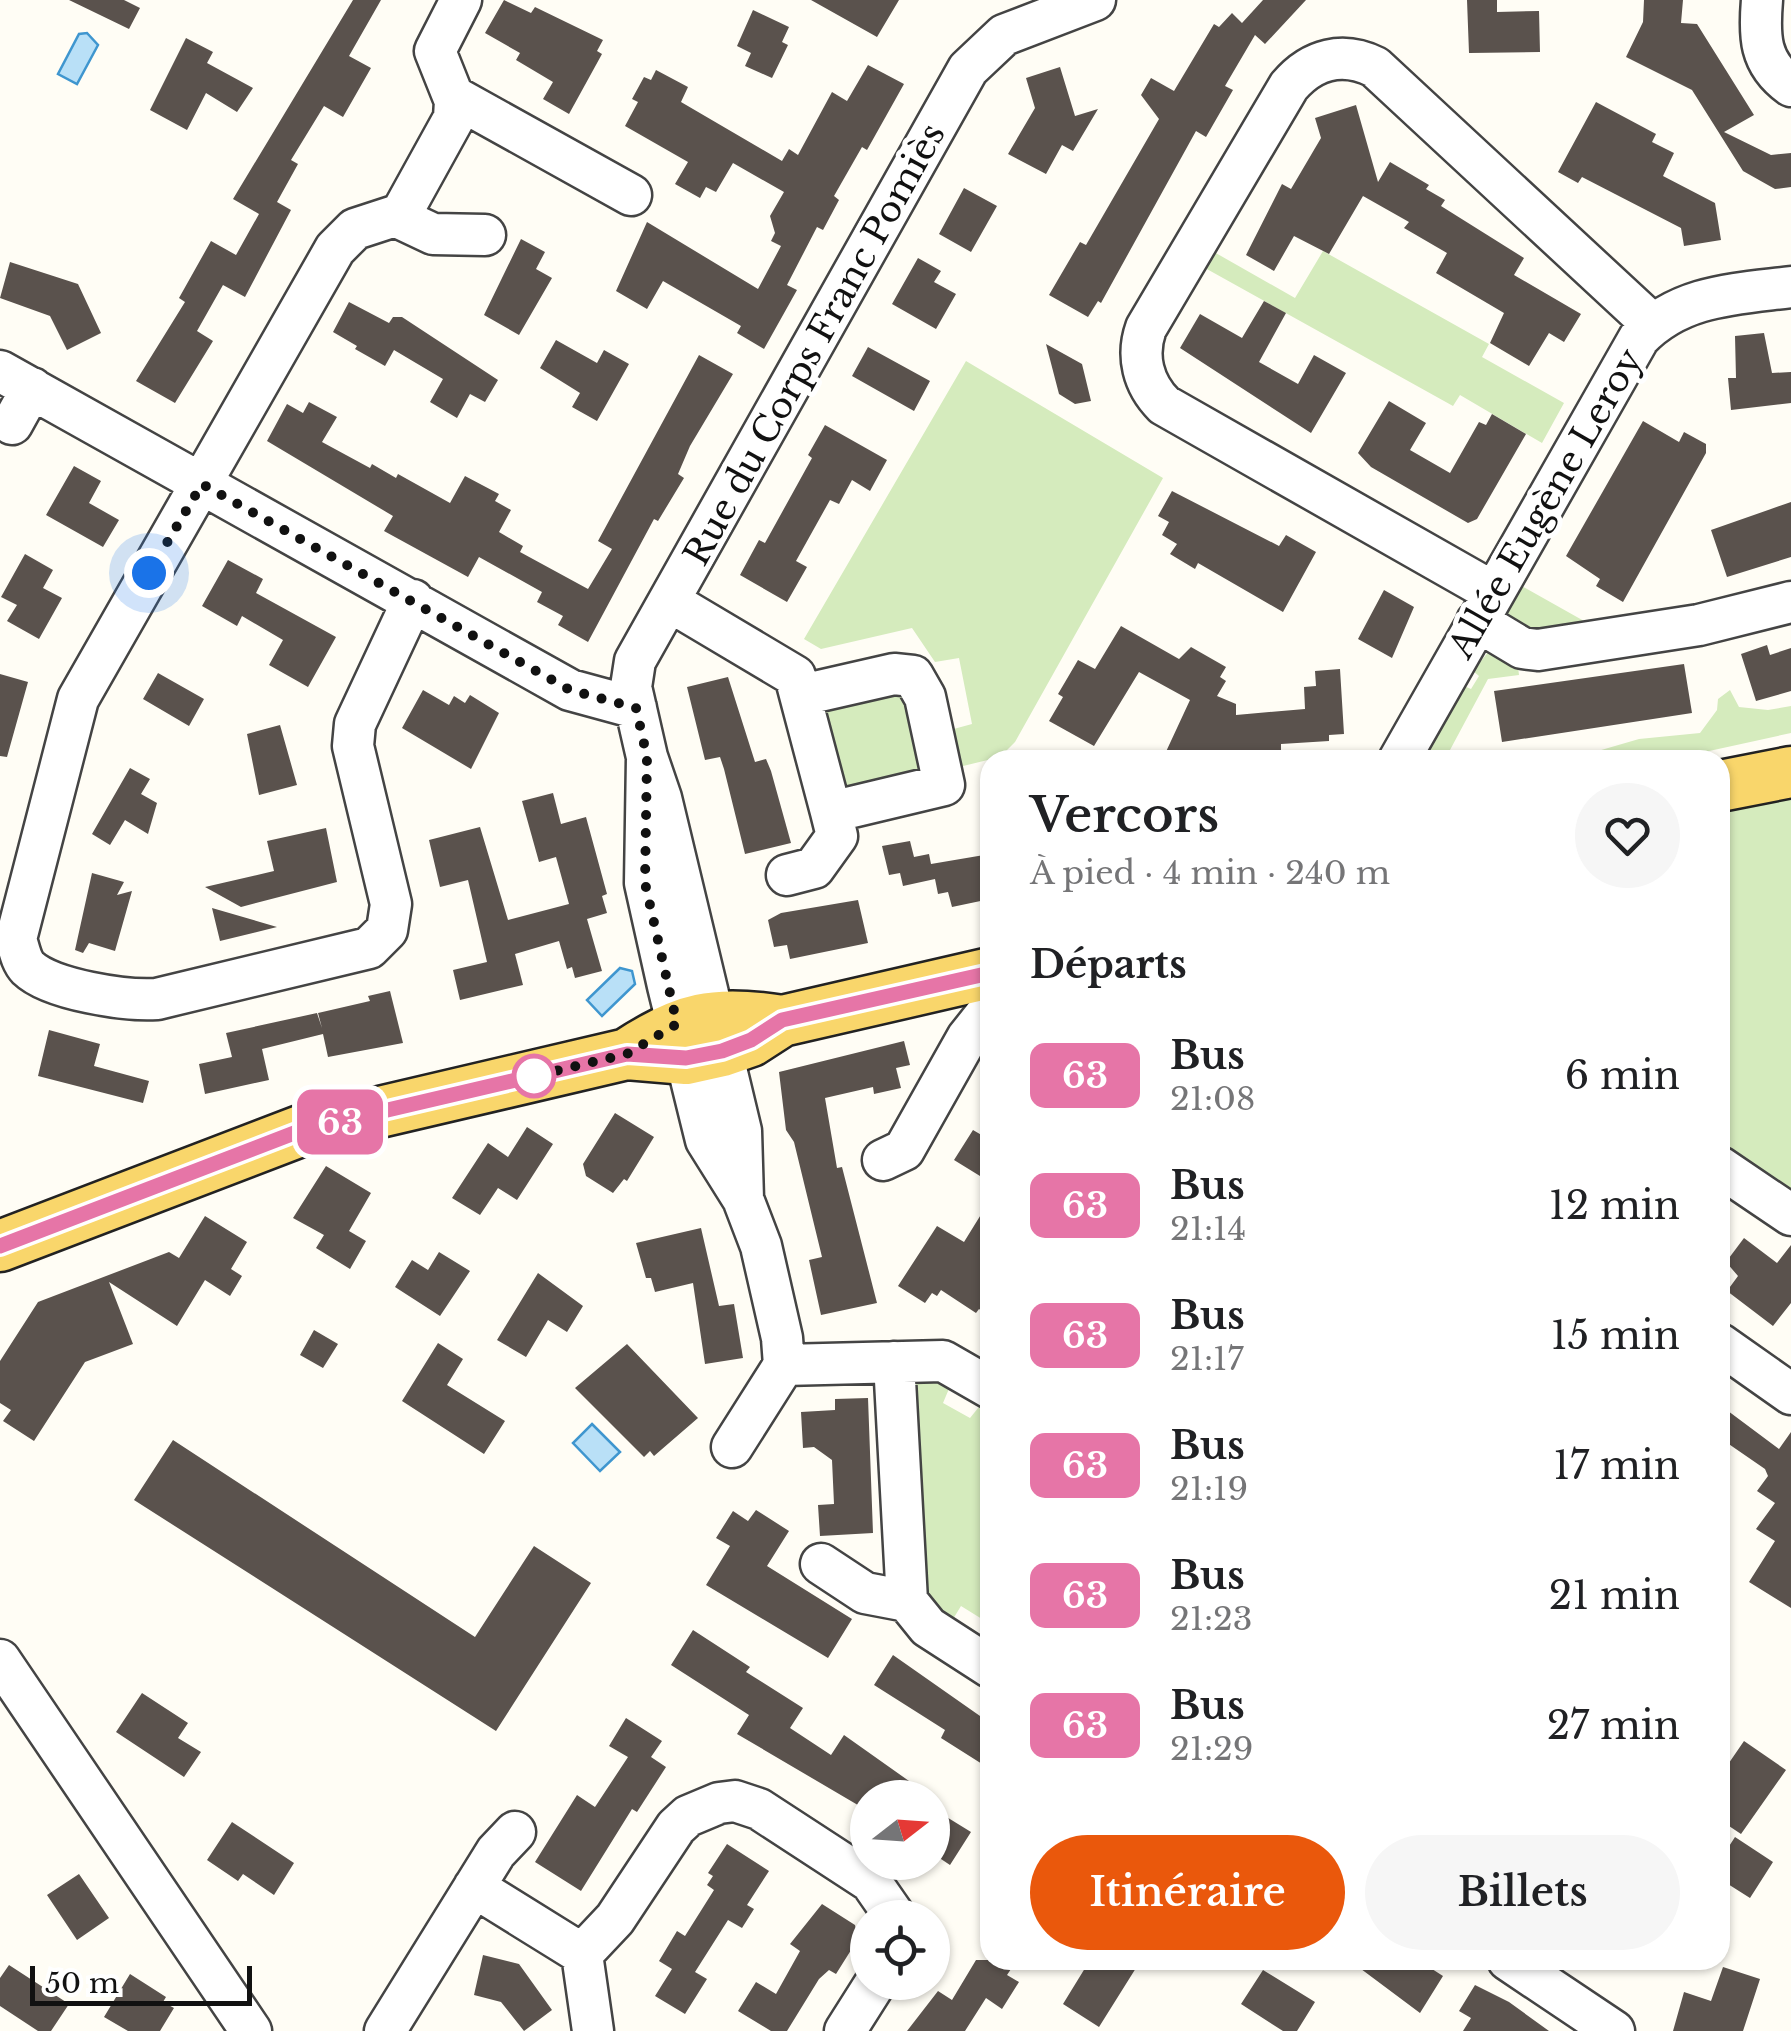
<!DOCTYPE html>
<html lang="fr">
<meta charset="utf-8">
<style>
:root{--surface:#fff;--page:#f6f6f6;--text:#202124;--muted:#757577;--accent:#ea580c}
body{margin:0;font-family:"Libre Baskerville",serif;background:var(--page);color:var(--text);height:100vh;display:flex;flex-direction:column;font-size:38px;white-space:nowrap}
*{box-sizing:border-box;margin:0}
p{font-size:32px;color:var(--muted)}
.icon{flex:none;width:55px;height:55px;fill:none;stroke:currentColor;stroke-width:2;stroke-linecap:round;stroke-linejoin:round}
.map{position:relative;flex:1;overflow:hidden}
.details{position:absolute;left:980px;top:750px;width:750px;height:1220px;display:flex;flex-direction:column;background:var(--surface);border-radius:30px;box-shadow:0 2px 8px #0004}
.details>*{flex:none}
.badge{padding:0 20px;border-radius:15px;font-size:35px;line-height:65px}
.needle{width:65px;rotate:73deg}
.controls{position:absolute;left:850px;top:1780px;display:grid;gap:20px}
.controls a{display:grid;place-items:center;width:100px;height:100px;border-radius:50%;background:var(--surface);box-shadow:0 2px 8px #0004;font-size:50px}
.scale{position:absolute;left:30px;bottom:25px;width:222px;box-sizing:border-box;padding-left:10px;border:5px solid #111;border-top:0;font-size:28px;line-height:35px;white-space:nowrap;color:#111;-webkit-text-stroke:8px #fff;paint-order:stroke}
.you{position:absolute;width:50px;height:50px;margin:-25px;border:8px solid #fff;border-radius:50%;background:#1a73e8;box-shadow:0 0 0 15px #1a73e833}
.map>.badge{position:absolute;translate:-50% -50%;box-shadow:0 0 0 5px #fff}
h2{padding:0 50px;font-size:38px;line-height:90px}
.round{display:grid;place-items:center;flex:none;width:105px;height:105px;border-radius:52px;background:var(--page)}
.head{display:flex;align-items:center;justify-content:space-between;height:170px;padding:0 50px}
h1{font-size:48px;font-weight:600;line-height:75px}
.action{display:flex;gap:20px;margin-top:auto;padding:20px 50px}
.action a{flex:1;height:115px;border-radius:60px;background:var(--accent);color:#fff;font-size:40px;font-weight:600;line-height:115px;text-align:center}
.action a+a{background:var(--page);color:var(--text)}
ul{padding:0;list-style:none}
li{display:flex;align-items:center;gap:30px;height:130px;padding:0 50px}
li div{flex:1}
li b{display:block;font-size:38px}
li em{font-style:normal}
li .badge{min-width:110px;font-weight:700;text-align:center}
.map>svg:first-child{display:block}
.green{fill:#d5ebbd}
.water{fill:#b9e0f7;stroke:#3f96cf;stroke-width:2.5}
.building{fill:#5a524d}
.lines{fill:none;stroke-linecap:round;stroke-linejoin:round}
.minor-casing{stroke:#444;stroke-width:45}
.major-casing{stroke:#222;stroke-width:55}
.minor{stroke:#fff;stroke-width:40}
.major{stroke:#f9d66b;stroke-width:50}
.line-casing{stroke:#fff;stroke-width:22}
.line{stroke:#e675a7;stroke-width:15}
.walk{stroke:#111;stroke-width:10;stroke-dasharray:0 18}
.stop-dot{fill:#fff;stroke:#e675a7;stroke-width:5}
.labels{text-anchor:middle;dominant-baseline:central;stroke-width:10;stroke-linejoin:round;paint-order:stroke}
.street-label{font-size:35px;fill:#111;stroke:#fff}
</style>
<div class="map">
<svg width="1791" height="2031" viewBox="0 0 1791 2031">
<rect width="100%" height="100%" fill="#fffdf5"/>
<path class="green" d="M1323 251 1489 344 1482 357 1564 403 1542 443 1460 395 1453 406 1205 268 1214 252 1295 298Z
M966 361 1163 478 1015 742 1000 757 959 767 950 730 972 724 959 658 935 662 912 628 821 649 804 639Z
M1520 585 1584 621 1532 631 1504 613Z
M1489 651 1518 667 1519 675 1488 679 1450 750 1455 756 1528 760H1423L1464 686 1471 689 1479 676 1473 671Z
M902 688 925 770 842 789 816 706Z
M1730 690 1739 707 1768 710 1791 706V733L1668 760H1567L1639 739 1700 733 1717 710 1718 699Z
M1791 797V1193L1720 1143V812Z
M927 1375 951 1384 943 1403 970 1418 983 1402 990 1624 961 1606 950 1624 921 1599 915 1385Z"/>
<path class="water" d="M87 33 98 45 77 84 58 74 79 34Z
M620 968 632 971 635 984 602 1016 587 1000Z
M592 1424 620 1452 600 1471 573 1443Z"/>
<path class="building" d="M69 0H124L140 8 129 29Z
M353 0H381L349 56 371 68 343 117 324 106 291 160 298 164 277 202 291 210 245 297 223 285 197 331 213 341 175 403 136 381 185 302 179 298 211 241 236 255 259 214 233 199Z
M504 0 531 13 535 7 603 40 597 51 602 54 569 114 543 99 553 82 516 60 520 53 485 33Z
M811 0H899L877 37Z
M1263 0H1306L1265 44 1255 35 1225 86 1233 90 1206 137 1196 131 1101 303 1098 301 1088 317 1049 295 1080 242 1086 245 1159 119 1141 95 1151 78 1174 91 1214 24 1219 27 1232 13 1242 23Z
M1467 0H1497V12L1539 11 1540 52 1469 53Z
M1644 0H1683L1681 23 1697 24 1754 115 1724 132 1771 155 1791 153V187L1775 189 1743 171 1692 90 1626 57 1643 22Z
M753 10 789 27 782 42 788 45 772 78 745 66 751 53 737 46Z
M186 38 213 52 207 63 253 88 237 112 206 93 187 130 150 110Z
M868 65 904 84 867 150 862 147 834 196 839 200 823 230 817 227 787 285 797 290 764 349 737 333 741 326 663 281 647 309 616 291 647 222 758 289 781 246 771 241 775 233 770 216 784 192 733 163 716 192 706 187 700 198 675 184 688 162 625 126 638 102 632 99 644 77 651 80 656 70 688 87 681 102 782 161 789 149 798 155 832 92 847 101Z
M1060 67 1075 116 1098 109 1073 151 1062 145 1046 174 1008 154 1035 108 1026 78Z
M1596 102 1656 134 1652 142 1674 153 1663 176 1715 203 1721 240 1684 246 1681 228 1582 177 1578 183 1558 172Z
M1356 105 1378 182 1390 162 1429 185 1426 189 1445 200 1441 206 1524 258 1514 275 1581 314 1564 342 1549 333 1529 366 1490 343 1504 313 1436 273 1447 253 1404 228 1409 222 1363 196 1329 254 1294 236 1274 271 1246 255 1282 184 1291 189 1321 138 1315 118Z
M964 188 997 206 971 252 939 234Z
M521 239 545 252 536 269 552 278 519 335 484 315Z
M918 258 941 271 934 282 956 294 936 329 892 304Z
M10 262 78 284 101 333 67 350 50 316 0 298Z
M1264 301 1286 313 1259 362 1298 384 1314 355 1346 373 1311 433 1180 348 1200 314 1242 338Z
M349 302 389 323 393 317H402L498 380 485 402 470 394 457 418 430 402 443 379 394 350 385 366 355 349 357 346 333 332Z
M1764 333 1772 373 1791 372V403L1731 410 1728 378H1736L1735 336Z
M556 340 597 363 604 350 629 364 597 421 572 407 580 393 540 368Z
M1046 344 1082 364 1091 401 1075 404 1059 394Z
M868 347 930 381 914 411 852 376Z
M699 355 733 374 690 446 678 474 684 478 658 521 654 519 588 642 558 625 563 616 537 602 542 592 479 557 468 577 384 531 393 516 267 441 287 404 303 413 309 402 337 417 322 442 370 468 372 464 396 478 398 474 450 503 465 476 499 494 495 501 511 510 499 532 523 546 520 552 588 589 612 549 598 541Z
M1389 401 1426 423 1410 450 1450 473 1479 422 1486 425 1492 414 1526 434 1477 519 1468 523 1371 467 1358 453Z
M1643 421 1679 442 1684 432 1706 444V453L1623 602 1596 586 1600 579 1566 556Z
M825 425 887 460 870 491 852 480 839 504 830 500 796 561 807 567 787 602 740 575 759 540 765 543 812 458 808 455Z
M74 466 101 481 89 503 119 520 103 547 46 515Z
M1172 491 1279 546 1286 535 1316 552 1283 612 1198 563 1195 569 1170 554 1177 544 1162 535 1169 522 1158 516Z
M1791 502V557L1727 577 1711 530Z
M25 554 53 570 43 588 62 598 39 639 7 621 17 605 1 597Z
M228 560 263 579 256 593 336 637 308 687 269 665 283 640 242 616 237 626 202 606Z
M1384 590 1414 607 1392 658 1358 639Z
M1121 626 1179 659 1191 647 1226 667 1220 677 1226 681 1217 696 1236 704V715L1305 709 1304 687 1316 686 1315 671 1340 669 1344 734 1329 735V741L1281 744V750L1164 756 1190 700 1139 672 1094 746 1049 721 1063 697 1058 694 1078 660 1095 669Z
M1767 645 1770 655 1791 648V691L1756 701 1741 654Z
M1684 664 1692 713 1502 742 1494 691Z
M158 673 204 699 189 726 143 699Z
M0 674 28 682 7 757 0 756Z
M728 677 755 762 766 759 771 771 791 843 745 854 724 769 720 757 705 760 687 687Z
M423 690 449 705 454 696 465 703 470 695 499 713 471 769 402 728Z
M280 725 297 785 259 795 247 734Z
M130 768 150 779 141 794 157 803 148 834 125 820 110 845 92 834Z
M553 793 561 824 586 817 607 894 602 896 607 913 587 919 602 971 575 978 572 967 567 969 559 941 515 954 523 985 460 1000 453 970 487 962 468 880 440 887 429 840 480 827 508 920 569 904 556 857 539 862 522 801Z
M326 828 337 882 241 907 205 887 274 871 267 841Z
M910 841 914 857 929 854 931 864 990 854V899L952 907 948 892 938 894 935 879 903 886 900 873 889 875 882 846Z
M92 873 124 882 117 895 132 891 115 951 89 943 83 953 75 950Z
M858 900 868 943 790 959 787 945 774 947 768 920 781 913Z
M212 908 277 927 220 941Z
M390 991 403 1043 328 1057 323 1034 262 1049 269 1080 205 1094 199 1064 232 1057 226 1033 317 1013 322 1028 318 1013 370 1001 368 996Z
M49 1030 100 1044 94 1066 149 1081 143 1103 38 1076Z
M904 1041 910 1065 896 1068 901 1088 874 1094 873 1087 825 1098 837 1168 842 1167 877 1303 821 1315 809 1260 822 1257 794 1142 786 1130 779 1072Z
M615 1113 654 1137 627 1181 624 1179 613 1193 586 1176 583 1164Z
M527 1127 553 1144 517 1200 498 1188 480 1215 452 1198 488 1143 508 1157Z
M973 1130 990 1140V1161L980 1176 954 1160Z
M326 1166 371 1193 349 1231 366 1241 350 1269 316 1248 324 1235 293 1218Z
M990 1200V1316L979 1309 976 1313 941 1290 937 1296 932 1293 925 1303 898 1286 937 1226 964 1242Z
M205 1216 247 1242 231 1269 242 1276 230 1296 205 1280 177 1326 109 1282 133 1344 85 1362 34 1441 3 1421 11 1410 0 1403V1361L38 1302 169 1252 179 1258Z
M701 1228 719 1306 734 1304 743 1358 705 1364 693 1283 655 1292 651 1278H646L636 1243Z
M1744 1238 1777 1263 1791 1245V1303L1773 1326 1727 1291 1738 1276 1726 1262Z
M439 1252 470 1271 440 1316 395 1287 412 1260 428 1270Z
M538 1273 583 1306 567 1332 548 1320 526 1357 497 1340Z
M314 1330 338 1344 323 1368 300 1355Z
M438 1343 463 1359 447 1385 505 1421 484 1454 402 1401Z
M627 1344 698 1418 654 1456 650 1451 644 1457 575 1388Z
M868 1398 873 1533 820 1536 818 1505 834 1504 832 1460 814 1447 803 1448 801 1412 835 1410V1399Z
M1720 1405 1779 1449 1791 1432V1608L1749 1582 1775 1541 1756 1529 1775 1503 1757 1491 1768 1476 1765 1469 1720 1438Z
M173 1440 475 1637 534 1546 591 1583 496 1731 134 1500Z
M756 1510 789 1531 767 1566 852 1619 828 1658 706 1585 730 1546 716 1538 733 1511 748 1521Z
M693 1630 750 1667 746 1672 803 1708 790 1728 831 1755 844 1735 933 1798H868V1811L737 1734 749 1715 671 1665Z
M893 1655 990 1723V1769L941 1738 945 1730 874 1685Z
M142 1693 188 1723 178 1738 201 1752 184 1777 116 1732Z
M626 1718 662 1741 651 1757 666 1767 637 1812 632 1809 581 1891 535 1862 577 1795 595 1807 628 1757 609 1746Z
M1744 1741 1786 1770 1741 1834 1720 1820V1776Z
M932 1808 971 1832 950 1865 932 1853Z
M232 1822 294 1863 274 1895 243 1874 238 1881 207 1860Z
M1735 1837 1773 1862 1750 1898 1720 1879 1724 1854Z
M727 1844 769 1871 747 1905 754 1909 742 1928 728 1920 695 1972 707 1979 685 2014 655 1996 672 1969 659 1961 677 1931 685 1936 714 1890 707 1885 713 1876 708 1873Z
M79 1874 109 1918 77 1940 47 1895Z
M822 1904 855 1925 858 1939 836 1974 829 1970 819 1979 787 2031H771L738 2011 756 1982 776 1994 800 1951 790 1944Z
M483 1955 519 1964 552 2010 524 2031 501 2002 474 1995Z
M976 1960H1017L1007 1975 1019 1982 1002 2009 986 1998 965 2031H907L938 1991 952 2000Z
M1090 1960H1141L1099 2027 1063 2004Z
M1349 1960H1418L1443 1976 1420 2013Z
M9 1965 69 2004 51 2031H38L0 2006V1978Z
M1723 1967 1760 1979 1743 2031H1673L1684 1992 1711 2001Z
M1263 1970 1315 2002 1297 2031H1283L1241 2004Z
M130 1974 166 1997 163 2002 174 2008 160 2031H128L104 2017Z
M1475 1985 1509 2002 1549 2031H1463L1471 2018 1459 2011Z"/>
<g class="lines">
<defs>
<path id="minor" d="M1762 0C1759 36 1759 63 1791 86
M453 96 631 195
M397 217 433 234 485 235
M0 371 570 690 636 708
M12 424 32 388
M1493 592 1164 405C1143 384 1136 356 1146 328L1289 86C1312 59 1343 51 1375 67L1652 324
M413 600 355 724 353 746 391 904 387 930 369 948 157 999C126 1001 51 990 28 968 21 961 19 948 16 939L78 699 335 249 355 229 401 214 454 118 455 101 435 51 461 0
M669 601 795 676 831 812 944 785 925 697 913 676 894 674 802 695
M1477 621 1522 648 1538 650 1699 625 1791 602
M647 757 631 687 635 661 968 69 1004 35 1095 0
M1399 760 1639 338C1680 295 1735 294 1791 287
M787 875 814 868 837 836 831 812
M883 1160 904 1150 967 1038 990 1009
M1720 1167 1791 1215
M1720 1344 1791 1394
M894 1362 907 1601 928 1627 990 1667
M784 1365 943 1361 990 1388
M732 1447 784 1365 782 1338 761 1246 743 1199 706 1140 668 986 645 883 647 757 661 798 741 1131 743 1199
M821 1564 865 1593 907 1601
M0 1660 251 2031
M474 1887 582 1954
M1508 1960 1614 2031
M385 2031 496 1852 515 1832
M593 2031 582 1954 615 1919 676 1827 688 1816 719 1803 735 1801 759 1809 871 1882 896 1918
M845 2031 876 1982"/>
<path id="major" d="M1720 786 1791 772
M627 1054C683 1017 715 1010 782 1021
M0 1246 303 1130 627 1054 686 1059 722 1051 751 1041 782 1021 990 973"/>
</defs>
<use href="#minor" class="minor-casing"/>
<use href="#major" class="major-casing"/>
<use href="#minor" class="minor"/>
<use href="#major" class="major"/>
</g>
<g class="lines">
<defs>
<path id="line" d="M0 1246 302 1130 627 1054 686 1058 722 1051 751 1040 782 1020 990 973"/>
</defs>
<use href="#line" class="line-casing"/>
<use href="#line" class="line"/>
<path class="walk" d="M149 573 202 484 570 690 636 708 647 757 645 883 677 1024 627 1054 534 1076"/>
</g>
<circle class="stop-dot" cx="534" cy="1076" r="20"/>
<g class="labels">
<g class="street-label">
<text transform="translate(814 344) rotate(-61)">Rue du Corps Franc Pomiès</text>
<text transform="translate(1545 503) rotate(-60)">Allée Eugène Leroy</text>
</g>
</g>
</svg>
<div class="controls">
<a><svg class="needle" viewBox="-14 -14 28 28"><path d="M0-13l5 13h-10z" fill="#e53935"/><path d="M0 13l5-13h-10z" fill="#757577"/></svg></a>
<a><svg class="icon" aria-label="locate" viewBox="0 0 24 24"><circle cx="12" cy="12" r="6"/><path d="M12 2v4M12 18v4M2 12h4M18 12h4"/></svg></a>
</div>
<div class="scale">50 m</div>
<div class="you" style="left:149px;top:573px"></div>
<b class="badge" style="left:340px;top:1122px;background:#e675a7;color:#fff">63</b>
<section class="details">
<div class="head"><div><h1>Vercors</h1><p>À pied · 4 min · 240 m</p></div><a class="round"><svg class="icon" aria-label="heart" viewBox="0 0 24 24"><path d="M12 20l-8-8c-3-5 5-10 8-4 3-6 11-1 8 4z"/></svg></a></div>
<h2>Départs</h2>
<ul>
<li><span class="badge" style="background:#e675a7;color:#fff">63</span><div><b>Bus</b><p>21:08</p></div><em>6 min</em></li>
<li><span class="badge" style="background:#e675a7;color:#fff">63</span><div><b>Bus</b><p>21:14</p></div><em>12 min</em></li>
<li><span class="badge" style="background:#e675a7;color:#fff">63</span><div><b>Bus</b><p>21:17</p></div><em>15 min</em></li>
<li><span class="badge" style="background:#e675a7;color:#fff">63</span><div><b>Bus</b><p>21:19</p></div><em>17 min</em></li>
<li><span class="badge" style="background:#e675a7;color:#fff">63</span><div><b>Bus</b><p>21:23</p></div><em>21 min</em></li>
<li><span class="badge" style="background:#e675a7;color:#fff">63</span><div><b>Bus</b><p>21:29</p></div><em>27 min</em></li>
</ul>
<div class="action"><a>Itinéraire</a><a>Billets</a></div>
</section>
</div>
